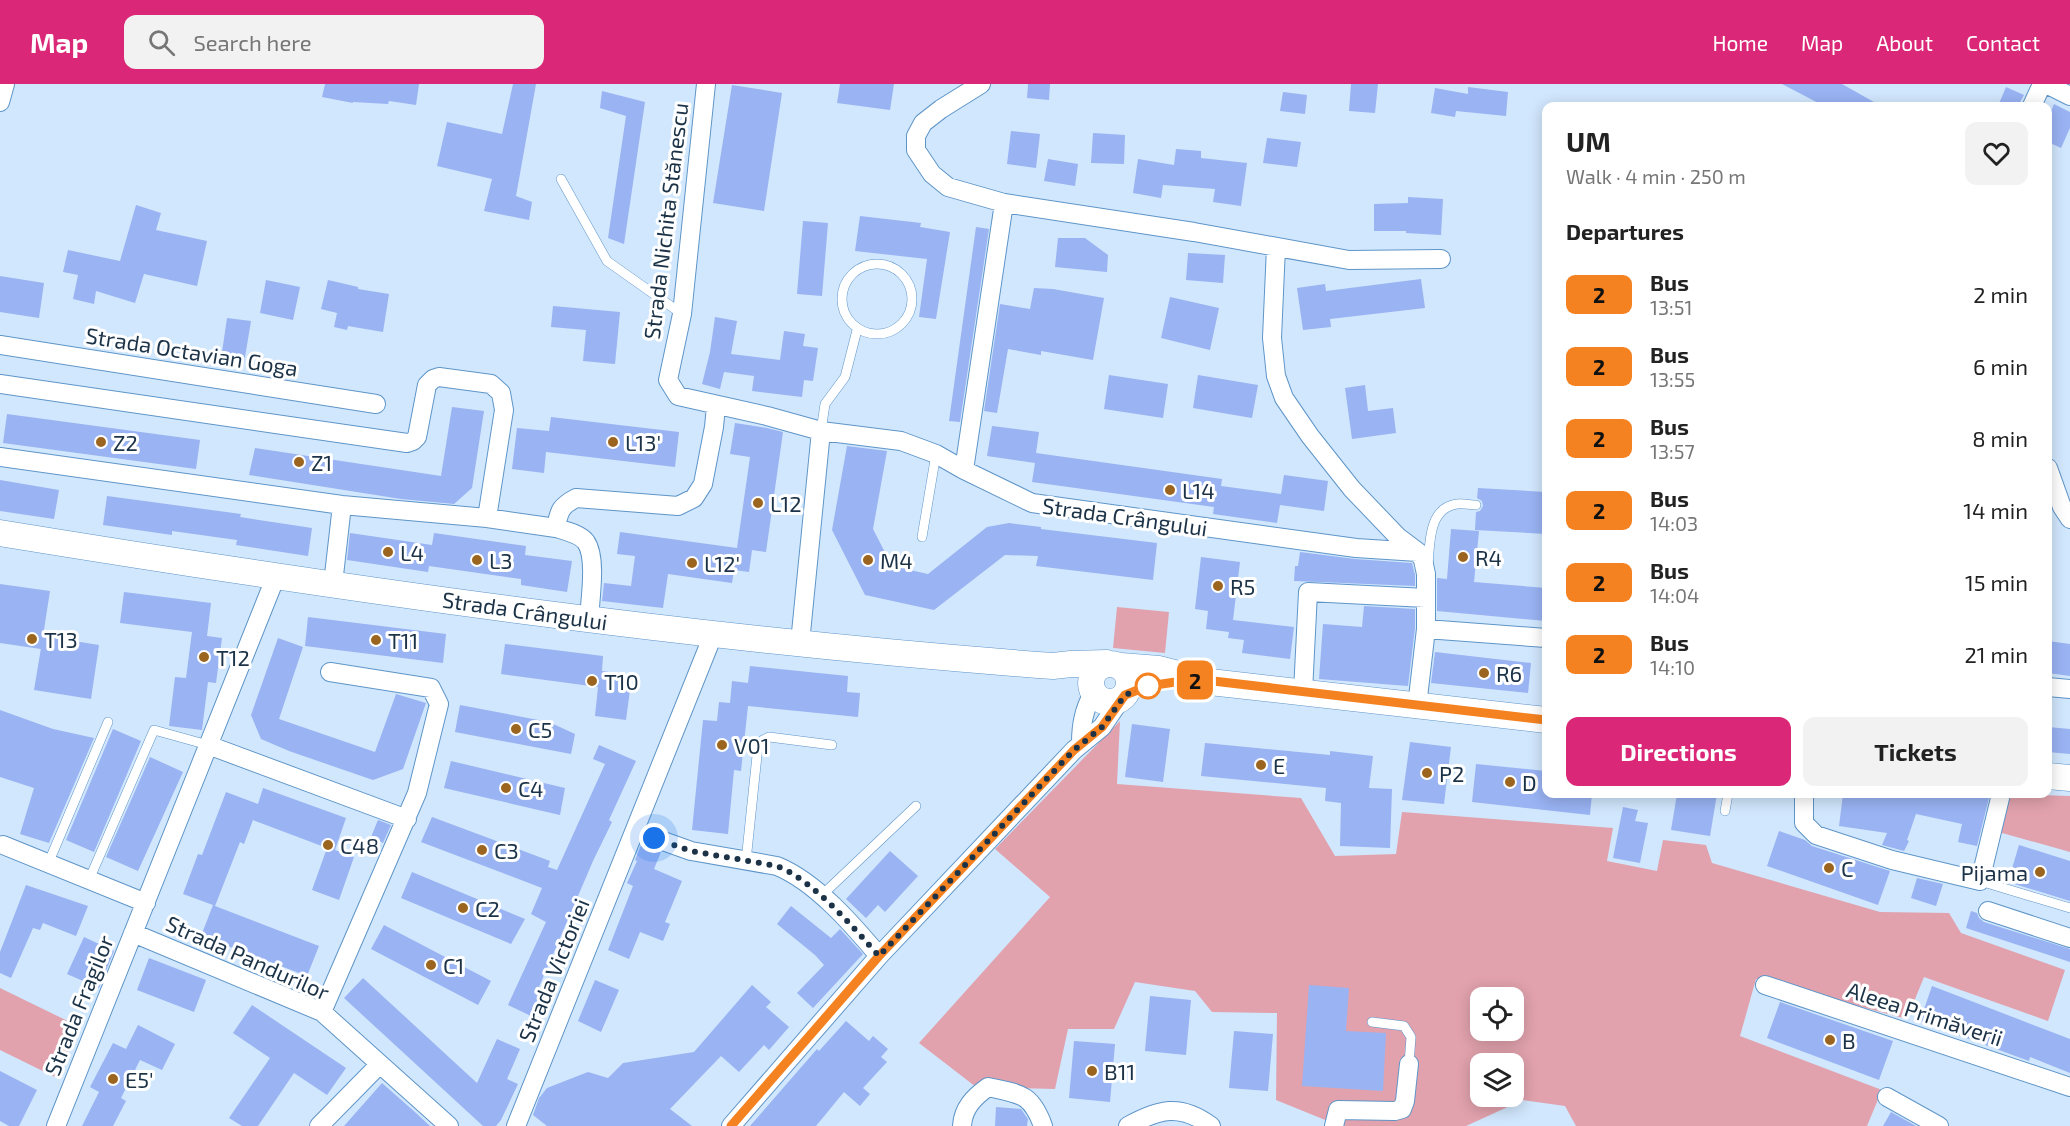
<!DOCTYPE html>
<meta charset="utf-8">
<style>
:root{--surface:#fff;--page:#f2f2f2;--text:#222;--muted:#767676;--accent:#db2777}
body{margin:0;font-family:"Exo 2",sans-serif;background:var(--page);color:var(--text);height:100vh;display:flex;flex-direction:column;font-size:22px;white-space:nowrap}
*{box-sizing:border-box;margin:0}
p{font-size:20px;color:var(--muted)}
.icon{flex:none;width:33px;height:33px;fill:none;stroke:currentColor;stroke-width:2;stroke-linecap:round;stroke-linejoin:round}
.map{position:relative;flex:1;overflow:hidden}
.sheet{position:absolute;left:1542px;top:18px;width:510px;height:696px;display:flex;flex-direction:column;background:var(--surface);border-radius:12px;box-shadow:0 3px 15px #0003}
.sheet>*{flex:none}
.badge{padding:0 12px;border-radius:9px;font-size:21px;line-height:39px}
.fabs{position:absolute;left:1470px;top:903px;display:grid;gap:12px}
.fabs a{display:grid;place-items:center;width:54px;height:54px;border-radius:12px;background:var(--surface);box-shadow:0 3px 15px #0003;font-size:30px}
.you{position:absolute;width:30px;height:30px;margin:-15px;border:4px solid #fff;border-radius:50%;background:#1a73e8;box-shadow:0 0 0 9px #1a73e833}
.map>.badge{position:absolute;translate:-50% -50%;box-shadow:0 0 0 3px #fff}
h2{padding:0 24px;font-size:22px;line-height:54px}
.round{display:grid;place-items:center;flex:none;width:63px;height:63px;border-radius:12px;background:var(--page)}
.head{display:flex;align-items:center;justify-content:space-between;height:102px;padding:0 24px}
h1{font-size:28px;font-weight:700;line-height:45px}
.cta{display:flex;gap:12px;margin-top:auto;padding:12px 24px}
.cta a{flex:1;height:69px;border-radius:12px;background:var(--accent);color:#fff;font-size:24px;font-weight:700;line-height:69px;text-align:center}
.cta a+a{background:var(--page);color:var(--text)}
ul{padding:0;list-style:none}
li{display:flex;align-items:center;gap:18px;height:72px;padding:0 24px}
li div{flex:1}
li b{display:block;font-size:22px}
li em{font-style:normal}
li .badge{min-width:66px;font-weight:700;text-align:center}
header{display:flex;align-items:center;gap:36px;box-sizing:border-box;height:84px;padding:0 30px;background:var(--accent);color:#fff}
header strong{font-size:28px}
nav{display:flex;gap:33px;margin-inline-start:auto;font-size:21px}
.search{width:420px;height:54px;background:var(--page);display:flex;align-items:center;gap:15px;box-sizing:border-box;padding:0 21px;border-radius:12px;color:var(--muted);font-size:22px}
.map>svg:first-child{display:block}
.green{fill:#e1a2ad;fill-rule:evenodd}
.building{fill:#99b3f3}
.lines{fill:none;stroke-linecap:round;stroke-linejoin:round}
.service-casing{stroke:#5e95c8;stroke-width:10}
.minor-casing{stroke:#5e95c8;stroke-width:20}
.secondary-casing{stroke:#5e95c8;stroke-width:27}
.service{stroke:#fff;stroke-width:9}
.minor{stroke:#fff;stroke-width:18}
.secondary{stroke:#fff;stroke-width:26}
.line-casing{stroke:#fff;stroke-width:14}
.line{stroke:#f58220;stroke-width:9}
.walk{stroke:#1b3247;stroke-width:6;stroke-dasharray:0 10.8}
.poi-dot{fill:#9c651f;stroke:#fff;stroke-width:2}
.stop-dot{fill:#fff;stroke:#f58220;stroke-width:3}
.labels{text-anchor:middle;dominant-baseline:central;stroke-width:6;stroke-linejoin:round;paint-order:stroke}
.street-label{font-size:22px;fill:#1b3247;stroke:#fff}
.poi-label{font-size:22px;fill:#1b3247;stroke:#fff;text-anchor:start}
</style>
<header>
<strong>Map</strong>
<div class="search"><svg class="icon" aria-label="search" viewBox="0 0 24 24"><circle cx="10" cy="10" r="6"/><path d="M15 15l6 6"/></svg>Search here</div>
<nav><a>Home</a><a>Map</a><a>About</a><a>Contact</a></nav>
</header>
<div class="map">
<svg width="2070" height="1042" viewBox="0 0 2070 1042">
<rect width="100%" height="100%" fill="#d1e7fd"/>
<path class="green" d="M1117 523 1169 528 1165 569 1113 564Z
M1120 637 1117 700 1301 714 1335 772 1396 770 1402 728 1613 744 1607 777 1657 787 1663 756 1706 761 1712 779 1880 828 1949 829 1961 849 2065 886 2048 937 1924 893 1907 935 1756 895 1740 952 1882 1006 1867 1042H1576L1565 1022 1523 1016 1466 1042H1340L1276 1016 1277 929 1212 928 1195 907 1135 898 1114 945H1068L1055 1005 976 1003 919 959 1050 813 995 765ZM1480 914H1514V946H1480ZM1480 980H1514V1012H1480Z
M2004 710 2070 712V768L1995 747Z
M0 904 80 943 55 993 0 966Z"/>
<path class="building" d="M325 0H419L416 21 389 17 388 20 353 18V19L322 13Z
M513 0H536L516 112 532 118 529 136 484 127 492 95 437 82 447 38 502 50Z
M840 0H894L890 26 837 19Z
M1028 0H1050L1049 16 1027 14Z
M1351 0H1378L1375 29 1349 27Z
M1782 0H1842L1881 22H1824Z
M732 1 782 9 764 127 713 119Z
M1468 3 1508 8 1506 32 1456 27 1455 33 1431 29 1435 4 1468 10Z
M2006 3 2024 11 2018 22H1998Z
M602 7 645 18 624 160 608 154 626 32 600 24Z
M1283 8 1307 11 1305 30 1280 27Z
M2054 20 2070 28V44L2061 64 2048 58V35Z
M1011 47 1040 50 1036 84 1007 80Z
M1093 49 1125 51 1124 80 1091 79Z
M1267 54 1301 58 1297 83 1263 79Z
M1176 65 1201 67V74L1247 79 1241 122 1213 118 1215 105 1163 101 1161 114 1133 109 1138 75 1174 81Z
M1048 75 1078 80 1075 102 1044 97Z
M1408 113 1443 115 1441 151 1406 149V147H1374V120L1408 119Z
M136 121 161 129 156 146 207 157 197 202 144 190 135 219 96 207 94 220 73 215 78 191 63 188 68 166 120 177Z
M860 132 921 139 920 143 950 148 936 235 919 233 927 175 855 167Z
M803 137 828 139 822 212 797 210Z
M976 143 989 145 960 338 949 337Z
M1058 154H1085L1108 171 1107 188 1055 183Z
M1188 169 1225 171 1223 199 1186 196Z
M0 192 44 199 39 234 0 228Z
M1421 195 1425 224 1330 235 1331 243 1303 246 1297 204 1325 200 1326 207Z
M266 196 300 203 293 236 260 229Z
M328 196 358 203V205L389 210 383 248 348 242 347 246 334 243 337 229 321 225Z
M1034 204 1053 205 1104 214 1093 276 1041 267V271L1008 265 997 329 984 327 1000 220 1030 225Z
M1170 213 1219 224 1210 266 1161 254Z
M553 222 620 228 615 280 583 277 586 246 551 243Z
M715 233 737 237 731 270 780 276 784 247 805 250 803 262 818 264 813 297 804 296 802 313 752 307 754 292 724 288 720 305 702 300 710 268Z
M227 234 251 237 244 279 221 275Z
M1109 291 1168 300 1163 334 1104 325Z
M1198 291 1258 301 1252 334 1193 324Z
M1365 301 1368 327 1393 324 1396 349 1352 355 1345 304Z
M452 323 484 327 472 404 454 420 401 415 249 391 255 364 441 392Z
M7 330 200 356 196 385 3 359Z
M551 333 679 348 675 383 546 368 544 389 512 385 517 344 549 347Z
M735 339 767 344 783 348 766 468 752 466 749 488 734 486 732 499 668 490 663 524 602 517 604 499 631 502 635 472 617 470 620 448 737 464 750 373 730 370Z
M992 342 1039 348 1036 369 1222 395 1221 402 1281 410 1284 391 1328 397 1324 427 1280 421 1277 439 1213 430 1214 423 1032 398 1035 379 987 372Z
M847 362 887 367 873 445 892 482 928 490 987 443 1009 439 1041 443V445L1157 459 1153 496 1036 482 1038 472 1005 471 934 526 865 511 832 446Z
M0 396 59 406 54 435 0 427Z
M1478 404 1546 408V450L1475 446 1476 428 1480 427 1483 422 1482 417 1477 414Z
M107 412 241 430 240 433 312 444 308 472 236 461 237 456 172 447V451L103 441Z
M1451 445 1479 447 1474 498 1546 504V537L1437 527V494L1447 495Z
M350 449 432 461 434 449 526 462 525 471 572 477 567 508 521 501V495L429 482 428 488 347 476Z
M1300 468 1355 475 1412 479 1415 491V502L1294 497 1295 482H1298Z
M1201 473 1240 478 1233 536 1294 543 1290 575 1242 569 1244 556 1228 554 1229 548 1206 545 1208 527 1195 525Z
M0 500 50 507 41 565 0 559Z
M124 508 211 519 207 552 222 554 216 599 208 598 202 646 169 642 175 593 186 594 192 548 120 539Z
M1364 522 1415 525V544L1408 602 1319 595 1323 540 1362 543Z
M308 533 446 550 443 579 305 562Z
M43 552 99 561 91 615 34 606Z
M278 554 303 563 279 635 375 668 396 610 426 619 403 685 373 696 289 667 261 655 251 631Z
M2048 557 2070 560V592L2048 589Z
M505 560 603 572 602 587 632 591 626 636 595 632 598 603 501 590Z
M1435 568 1531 579 1528 609 1431 599Z
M750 582 848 592 847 608 860 609 858 633 748 622 741 687 734 686 728 750 692 746 703 636 717 637 719 618 730 619 732 597 748 599Z
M460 621 549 638 575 650 571 670 455 648Z
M0 626 53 645 94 654 49 759 20 750 34 704 0 693Z
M1132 640 1170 645 1163 698 1125 693Z
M2048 643 2070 645V670L2048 668Z
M113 645 141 657 94 768 66 756Z
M1410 658 1451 663 1444 720 1402 716Z
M1205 659 1330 671V667L1373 672 1369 704 1392 705 1390 764 1340 762 1341 719 1325 717 1326 704 1201 692Z
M599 661 636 677 609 736 612 738 593 777 536 910 540 912 531 932 508 921 546 838 531 830 542 804 421 758 432 733 550 777 548 783 557 786 605 680 593 675Z
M150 673 183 688 138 787 106 773Z
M451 677 565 704 560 731 444 704Z
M1476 680 1546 687V710H1592L1590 731 1472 718Z
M263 704 346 734 335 766 354 773 339 816 312 806 327 764 253 736 244 760 240 758 215 822 319 862 307 892 201 852 213 821 183 810 198 770 202 771 226 708 258 720Z
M1677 710H1717L1710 752 1671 746Z
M1843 710H1990L1977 762 1958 758 1962 740 1916 730 1907 756 1909 757 1904 767 1882 761 1887 749 1839 742Z
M1623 723 1638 726 1635 737 1648 739 1640 779 1613 774Z
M378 736 391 741 383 759 371 753Z
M1779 747 1805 756 1812 762 1890 787 1878 821 1767 782Z
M641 761 661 768 654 785 682 797 665 838 670 840 663 857 640 848 629 875 608 866 633 802 627 799 637 777 635 776Z
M2019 761 2070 777V817L2008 798Z
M890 767 918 792 885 828 878 821 866 834 846 815Z
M412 788 525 835 511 860 401 814Z
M1917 794 1943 800 1936 822 1911 814Z
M26 801 88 822 76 852 43 839 40 846 33 844 11 894 0 889V868Z
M791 822 831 854 840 845 863 870 813 924 797 909 824 881 815 871 777 840Z
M1971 827 1977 829 1979 834 1984 838 2070 865V878L1966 844Z
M384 841 491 897 478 921 371 865Z
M84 853 114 867 99 904 67 890Z
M149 874 206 896 194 928 137 906Z
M363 894 477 999 497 955 520 965 507 995 518 1000 501 1036 496 1042H483L344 914Z
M595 896 619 906 601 948 578 937Z
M752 901 771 918 766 923 789 943 769 966 764 961 739 988 721 972 670 1025 692 1042H547L533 1031 539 1014 547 1004 588 988 608 994 623 979 694 968Z
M1309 901 1349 904 1346 947 1386 949 1383 1007 1302 1002Z
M1932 902 2070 955V989L2030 973 2029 977 1920 937Z
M1150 912 1191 916 1186 971 1145 967Z
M1780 918 1893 957 1879 996 1767 954Z
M252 921 346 984 327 1011 294 989 258 1042H242L229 1034 270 974 233 949Z
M846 937 869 957 873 952 888 965 881 973 887 978 863 1004 870 1010 860 1022 844 1008 816 1042H750L817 965 819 967Z
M138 941 175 960 162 986 140 976 121 1014 126 1017 113 1042H82L99 1008 90 1003 113 959 126 965Z
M1234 947 1273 950 1268 1007 1229 1004Z
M1074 957 1115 960 1110 1018 1069 1014Z
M0 987 37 1006 19 1042H9L0 1037Z
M382 999 416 1029 430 1042H344Z
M996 1023 1021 1025 1028 1035 1027 1042H995Z
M1891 1028 1916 1042H1883Z"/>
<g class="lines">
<defs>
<path id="service" d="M561 95 607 177 682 230
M842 215a35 35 0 1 1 70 0a35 35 0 1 1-70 0Z
M821 347 825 320 845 293 857 246
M922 453 936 370
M1428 481C1430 460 1428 424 1457 420 1463 419 1470 421 1476 421
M1725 727 1728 710
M746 777 758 662 763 656 769 653 832 661
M48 780 108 638
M89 796 154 646 208 661
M1980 797 2070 824
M821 812 916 722
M1372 938 1404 942 1411 953 1409 980"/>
<path id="minor" d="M706 0 682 230 668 296 678 312 767 332 821 347 800 559
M981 0 941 25 923 39 916 52V66L932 90 948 103 1004 119 1194 148 1349 176 1441 175
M2046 0 2070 12
M0 18 5 0
M2032 22 2042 0
M1004 119 964 386 1032 419 1356 464 1418 468
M1276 163 1272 254 1276 292 1284 314 1310 352 1352 405 1398 453 1418 468 1423 476 1426 490V545L1417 622
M0 261 376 320
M0 300 407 359 413 357 417 353 427 301 433 295 439 293 491 300 501 309 504 326 487 434
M821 347 901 357 936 370 964 386
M0 373 342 421 487 434 556 444C559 426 561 422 576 414L678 422 694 414 703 400 714 343 716 322
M2048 384 2062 423 2070 435
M556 444C566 447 580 450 586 458 597 474 590 516 589 535
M333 500 342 421
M1426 545 1546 554
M2048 603 2070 605
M1303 608 1308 508 1426 514
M1081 659C1081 640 1084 626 1093 609
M208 661 407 735
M1804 710V739L1816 751 1892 776 1980 797 2001 710
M635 747 691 767 777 782C816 798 853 841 879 872
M3 761 146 819
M1988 827 2070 854
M133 849 322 928 449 1042
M1765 901 2070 1003
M322 928 417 709 439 620 431 604 330 588
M1887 1013 1939 1042
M56 1042 276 492
M319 1042 379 981
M516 1042 713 551
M731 1042 879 872 1074 666 1102 643 1121 615
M962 1042C963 1024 974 1013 988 1003 1020 1010 1031 1009 1043 1042
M1128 1042C1159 1025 1180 1019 1211 1042
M1334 1042 1338 1026 1395 1027 1402 1025 1405 1017 1409 980"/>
<path id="secondary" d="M0 449C349 506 700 556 1053 582L1071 580 1107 579
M1091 599a19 19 0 1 1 38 0a19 19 0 1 1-38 0Z
M1121 582 1159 585 1210 598 1546 636
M2048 692 2070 694"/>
</defs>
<use href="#service" class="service-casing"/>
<use href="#minor" class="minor-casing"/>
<use href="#secondary" class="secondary-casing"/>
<use href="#service" class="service"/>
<use href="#minor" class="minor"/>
<use href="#secondary" class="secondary"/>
</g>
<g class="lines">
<defs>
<path id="line" d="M731 1042 879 872 1074 666 1102 643 1125 611 1148 602 1196 595 1546 636"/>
</defs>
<use href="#line" class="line-casing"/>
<use href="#line" class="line"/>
<path class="walk" d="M654 754 691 767 777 782C814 797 853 843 879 872L1074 666 1102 643 1125 611 1148 602"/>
</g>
<g class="poi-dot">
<circle cx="101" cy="358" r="6"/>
<circle cx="613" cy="358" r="6"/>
<circle cx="299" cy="378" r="6"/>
<circle cx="1170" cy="406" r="6"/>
<circle cx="758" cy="419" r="6"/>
<circle cx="388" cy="468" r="6"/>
<circle cx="1463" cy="473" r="6"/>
<circle cx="477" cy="476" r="6"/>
<circle cx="868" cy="476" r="6"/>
<circle cx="692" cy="479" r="6"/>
<circle cx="1218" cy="502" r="6"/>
<circle cx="32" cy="555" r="6"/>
<circle cx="376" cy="556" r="6"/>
<circle cx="204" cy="573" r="6"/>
<circle cx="1484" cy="589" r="6"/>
<circle cx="592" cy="597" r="6"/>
<circle cx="516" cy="645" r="6"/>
<circle cx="722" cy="661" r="6"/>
<circle cx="1261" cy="681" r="6"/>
<circle cx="1427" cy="689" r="6"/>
<circle cx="1510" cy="698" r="6"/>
<circle cx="506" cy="704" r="6"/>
<circle cx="328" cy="761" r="6"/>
<circle cx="482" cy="766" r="6"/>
<circle cx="1829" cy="784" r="6"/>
<circle cx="2040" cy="788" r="6"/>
<circle cx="463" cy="824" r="6"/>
<circle cx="431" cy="881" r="6"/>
<circle cx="1830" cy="956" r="6"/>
<circle cx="1092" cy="987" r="6"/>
<circle cx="113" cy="995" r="6"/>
</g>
<circle class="stop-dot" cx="1148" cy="602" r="12"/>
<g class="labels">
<g class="street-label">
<text transform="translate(665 137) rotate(-83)">Strada Nichita Stănescu</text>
<text transform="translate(192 267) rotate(9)">Strada Octavian Goga</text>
<text transform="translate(1125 432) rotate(8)">Strada Crângului</text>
<text transform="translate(525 526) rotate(8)">Strada Crângului</text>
<text transform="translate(248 873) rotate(24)">Strada Pandurilor</text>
<text transform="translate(553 886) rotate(-68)">Strada Victoriei</text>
<text transform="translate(78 921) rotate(-68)">Strada Fragilor</text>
<text transform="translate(1925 929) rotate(18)">Aleea Primăverii</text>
</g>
<g class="poi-label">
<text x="113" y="358">Z2</text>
<text x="625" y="358">L13'</text>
<text x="311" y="378">Z1</text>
<text x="1182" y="406">L14</text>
<text x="770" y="419">L12</text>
<text x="400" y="468">L4</text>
<text x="1475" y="473">R4</text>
<text x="489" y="476">L3</text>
<text x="880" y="476">M4</text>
<text x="704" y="479">L12'</text>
<text x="1230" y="502">R5</text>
<text x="44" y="555">T13</text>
<text x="388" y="556">T11</text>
<text x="216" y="573">T12</text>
<text x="1496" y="589">R6</text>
<text x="604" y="597">T10</text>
<text x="528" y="645">C5</text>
<text x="734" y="661">V01</text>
<text x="1273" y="681">E</text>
<text x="1439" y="689">P2</text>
<text x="1522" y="698">D</text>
<text x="518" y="704">C4</text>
<text x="340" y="761">C48</text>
<text x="494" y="766">C3</text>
<text x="1841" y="784">C</text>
<text x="2028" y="788" text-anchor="end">Pijama</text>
<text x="475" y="824">C2</text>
<text x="443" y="881">C1</text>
<text x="1842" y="956">B</text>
<text x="1104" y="987">B11</text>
<text x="125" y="995">E5'</text>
</g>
</g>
</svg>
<div class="fabs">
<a><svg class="icon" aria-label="locate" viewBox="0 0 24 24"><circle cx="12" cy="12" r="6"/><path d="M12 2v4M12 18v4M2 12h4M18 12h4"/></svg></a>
<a><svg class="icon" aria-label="layers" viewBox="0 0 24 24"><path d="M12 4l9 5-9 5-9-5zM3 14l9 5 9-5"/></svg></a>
</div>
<div class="you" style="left:654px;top:754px"></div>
<b class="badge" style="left:1195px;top:596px;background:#f58220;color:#111">2</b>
<section class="sheet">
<div class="head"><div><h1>UM</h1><p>Walk · 4 min · 250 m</p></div><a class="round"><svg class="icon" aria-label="heart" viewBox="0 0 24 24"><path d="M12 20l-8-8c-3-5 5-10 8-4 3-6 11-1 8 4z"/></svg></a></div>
<h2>Departures</h2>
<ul>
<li><span class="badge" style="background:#f58220;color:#111">2</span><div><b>Bus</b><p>13:51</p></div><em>2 min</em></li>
<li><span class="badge" style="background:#f58220;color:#111">2</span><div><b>Bus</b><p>13:55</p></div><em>6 min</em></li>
<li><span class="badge" style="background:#f58220;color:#111">2</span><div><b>Bus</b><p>13:57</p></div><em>8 min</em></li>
<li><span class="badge" style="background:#f58220;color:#111">2</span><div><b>Bus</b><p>14:03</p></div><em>14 min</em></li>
<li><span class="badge" style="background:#f58220;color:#111">2</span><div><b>Bus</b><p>14:04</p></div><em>15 min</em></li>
<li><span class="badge" style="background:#f58220;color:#111">2</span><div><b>Bus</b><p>14:10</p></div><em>21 min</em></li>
</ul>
<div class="cta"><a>Directions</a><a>Tickets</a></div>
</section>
</div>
